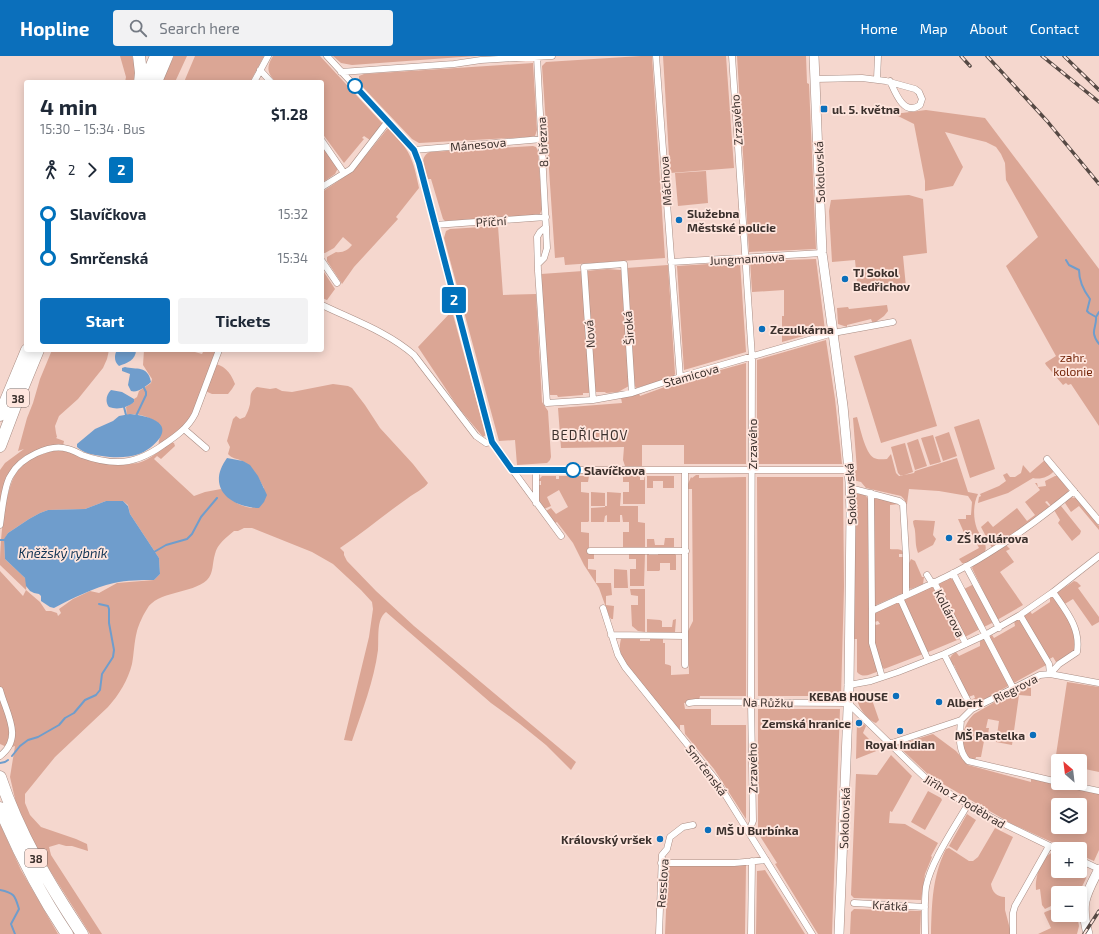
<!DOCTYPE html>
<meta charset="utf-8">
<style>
:root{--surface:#fff;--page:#f2f2f3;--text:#1f2937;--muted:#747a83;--accent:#0b6fbb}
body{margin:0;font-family:"Exo 2",sans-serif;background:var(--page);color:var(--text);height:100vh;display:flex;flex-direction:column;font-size:15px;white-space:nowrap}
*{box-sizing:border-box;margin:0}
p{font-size:13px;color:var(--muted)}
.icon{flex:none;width:22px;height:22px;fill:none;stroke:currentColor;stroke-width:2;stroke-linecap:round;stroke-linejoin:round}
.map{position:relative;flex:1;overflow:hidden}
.side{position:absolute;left:24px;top:24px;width:300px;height:272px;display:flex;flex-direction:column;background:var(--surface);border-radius:4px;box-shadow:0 2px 10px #0003}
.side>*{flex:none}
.badge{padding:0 8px;border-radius:3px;font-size:14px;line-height:26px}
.needle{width:26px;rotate:332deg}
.controls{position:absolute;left:1051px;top:698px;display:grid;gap:8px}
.controls a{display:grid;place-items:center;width:36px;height:36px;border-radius:4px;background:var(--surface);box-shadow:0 2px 10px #0003;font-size:20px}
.map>.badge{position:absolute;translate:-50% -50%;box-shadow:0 0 0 2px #fff}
.legs{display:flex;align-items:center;gap:6px;height:44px;padding:0 16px;font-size:13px}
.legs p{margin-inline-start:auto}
.head{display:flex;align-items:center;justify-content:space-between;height:68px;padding:0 16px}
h1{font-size:22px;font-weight:700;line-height:30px}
.primary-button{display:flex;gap:8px;margin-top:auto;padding:8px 16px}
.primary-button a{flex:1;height:46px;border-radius:4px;background:var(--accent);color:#fff;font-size:16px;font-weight:700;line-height:46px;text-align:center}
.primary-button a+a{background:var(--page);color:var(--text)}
ul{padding:0 16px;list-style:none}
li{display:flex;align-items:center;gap:14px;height:44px;font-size:15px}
li i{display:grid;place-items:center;width:6px;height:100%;margin:0 5px;background:currentColor}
li i::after{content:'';width:10px;height:10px;margin:-5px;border:3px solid;border-radius:50%;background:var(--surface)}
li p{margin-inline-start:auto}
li:first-child i{background:linear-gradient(#0000 50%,currentColor 0)}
li:last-child i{background:linear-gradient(currentColor 50%,#0000 0)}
header{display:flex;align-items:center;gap:24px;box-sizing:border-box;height:56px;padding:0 20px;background:var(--accent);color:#fff}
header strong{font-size:19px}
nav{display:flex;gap:22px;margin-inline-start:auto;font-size:14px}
.search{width:280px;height:36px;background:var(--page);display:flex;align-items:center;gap:10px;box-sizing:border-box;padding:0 14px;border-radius:4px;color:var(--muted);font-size:15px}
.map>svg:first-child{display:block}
.green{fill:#dba695;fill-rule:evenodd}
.water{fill:#6f9dcc}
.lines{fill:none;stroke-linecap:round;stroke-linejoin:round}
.stream{stroke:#6f9dcc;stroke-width:2}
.street-casing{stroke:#a98d84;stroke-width:7}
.secondary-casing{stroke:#a98d84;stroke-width:10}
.highway-casing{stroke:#a98d84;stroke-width:13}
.street{stroke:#fff;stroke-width:6}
.secondary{stroke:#fff;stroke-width:9}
.highway{stroke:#fff;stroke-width:12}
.rail-casing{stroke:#564944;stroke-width:3.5}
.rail{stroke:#ffe6de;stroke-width:2;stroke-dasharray:6;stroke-linecap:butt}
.line-1-casing{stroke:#fff;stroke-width:9}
.line-1{stroke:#0072bc;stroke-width:6}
.stop-1-dot{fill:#fff;stroke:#0072bc;stroke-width:2}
.poi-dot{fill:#0b6fbb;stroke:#ffe6de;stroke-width:1.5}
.labels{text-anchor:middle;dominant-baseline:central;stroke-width:3.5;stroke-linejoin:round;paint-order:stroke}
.shield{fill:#ffe6de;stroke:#766762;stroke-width:1}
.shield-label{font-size:11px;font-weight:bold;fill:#3c312d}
.poi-label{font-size:12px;font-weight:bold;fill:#3c312d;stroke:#ffe6de;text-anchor:start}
.street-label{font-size:12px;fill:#3c312d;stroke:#ffe6de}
.park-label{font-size:12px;fill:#74260a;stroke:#ffe6de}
.stop-label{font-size:12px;font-weight:bold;fill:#3c312d;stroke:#ffe6de;text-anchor:start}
.neighbourhood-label{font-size:13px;letter-spacing:1px;fill:#3c312d;stroke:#ffe6de}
.water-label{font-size:13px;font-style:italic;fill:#113454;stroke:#ffe6de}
</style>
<header>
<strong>Hopline</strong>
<div class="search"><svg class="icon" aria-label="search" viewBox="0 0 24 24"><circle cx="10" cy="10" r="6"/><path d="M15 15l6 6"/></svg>Search here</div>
<nav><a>Home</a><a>Map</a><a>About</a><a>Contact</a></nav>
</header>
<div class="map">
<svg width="1099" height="878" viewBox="0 0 1099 878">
<rect width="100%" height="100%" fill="#f5d7ce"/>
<path class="green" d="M120 0H132C135 9 136 17 133 26H125L126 21Z
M174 0H187L175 26H162Z
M195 0H264L250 26H184Z
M273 0H320L383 68 370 84 364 80 362 82 364 83 344 107 322 77V26H276C267 17 266 11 273 0Z
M333 0H475L352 9 341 7Z
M641 0H652L665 202 565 209 564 201 555 202 542 10 546 6Z
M663 0H726L734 112 670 117Z
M737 0H806L807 27 809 28 816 193 749 196Z
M533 7 537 74 535 80 530 81 419 87 412 83 359 27V20L364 18Z
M926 54 985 62 1099 213V370L1071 328 1068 329 1066 327 1063 329 1046 309 1045 307 1056 300 1006 210 1038 181 1006 124 1005 107 1001 98 996 91 986 86 945 76 963 111 953 130 925 135V125L914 68 894 58Z
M388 72C410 94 413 102 419 132L396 161 398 163 354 211 342 228 327 205V201L336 196C343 197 348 194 352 189L343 181 334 192 325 197H322V136L353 115Z
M322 90 338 112 335 118 322 127Z
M533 90 536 91 538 95 542 153 540 158 536 159 445 165 443 163 431 123H428C425 114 418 101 430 96Z
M706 115 708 147 678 150 675 117Z
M909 139 923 143 927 197 903 200 906 231 858 236 855 204 832 206 829 155 831 144Z
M498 170 503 239 536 238 542 346 548 355 551 401 550 404 547 407 517 409 515 384 499 385 444 182 446 175 450 173Z
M816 203 825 274 782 286V260H784V234L752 236 750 205Z
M740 206 746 296 684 314 677 210Z
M668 209 675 318 673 321 636 332 634 328 626 212Z
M322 213 335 233 327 244 322 242Z
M607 213 621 214 629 330 618 336 606 337 605 336H595L586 215Z
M583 215 591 337H583V339L558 341 557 339H549L541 218Z
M887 249 888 255 884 260 873 268 871 263 847 269V271L838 268 837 252 848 251 849 253Z
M452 255 486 379 483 381 458 351 418 291Z
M911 283 937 370 881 387 854 300Z
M826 284 835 343 842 408H757V304Z
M52 294H109L107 303 103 312 78 343 59 360 55 370 56 377 57 381 56 382 64 385 63 390C37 392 13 399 5 427 3 436 2 446 0 455V414L5 407 24 393 18 395 27 362 33 347 40 323Z
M144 294H196L195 296 202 298 204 294H217L211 307C224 309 230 315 235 328L232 333 228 338H212L203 334 191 365 159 392C157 381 164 380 160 368 151 362 138 356 127 359L126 351 134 346V343L137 341 139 335 151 327 152 323 143 309Z
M746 307V408H684V389H642V410H625L623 404 624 391 561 392 558 352 622 347 621 342 639 337 640 340 684 324Z
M333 328 348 330 352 332 365 349 380 372 413 408 428 427C424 433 414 437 408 442 385 458 364 476 340 492L344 496V499L347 505 376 535 414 570 576 706 571 714 546 689 520 668 491 647 386 556C376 563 379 583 378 594 374 625 362 655 352 685L344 684 369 581 373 553 372 546 361 534 333 508 312 496 252 472H244L238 475H234C227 481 217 488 215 498 212 507 214 517 207 524 192 538 157 535 147 553 143 559 139 568 137 575 134 586 134 598 132 608 128 624 119 639 108 651L55 701 25 738V747L30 759 41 771 76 783 87 788 88 795 72 790H66L59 788 49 791 51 799 102 878H90L37 794 16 747 10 721 15 690 9 692 0 688V515L23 540 26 534 0 509C0 485 4 433 18 414 23 406 34 401 43 398 49 396 58 393 64 395 71 396 77 400 84 402 100 405 121 410 138 407 150 404 161 393 171 386L174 387 175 390 161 403 157 400 154 403 194 440 205 436 221 433C230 443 237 450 252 452L264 432C259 423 252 409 242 405 236 402 232 403 228 398L230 391 227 385 233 363 236 360 240 363 245 361C247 357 249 353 250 348 251 340 249 336 257 331L270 333 276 332 282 335 292 336ZM106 445H123L128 449 130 458 159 502 160 518 154 524 117 527 99 537 90 535 73 543 59 553 61 557 58 560 57 557 51 555H46L40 546 26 534 27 526 25 522 5 503 4 484 8 477 29 463 40 457 48 454 85 453Z
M857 361C860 371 865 397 874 402 878 404 883 403 887 403L891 398 896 417 899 420 914 417 915 415 957 402 968 436 978 438C973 448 973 462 977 473 981 481 988 487 985 496L965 508 962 507 959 503 979 492 971 476 965 479 958 463H966V459H971L972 446 968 440 939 435 909 433 907 448H906L904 443 901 440 866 432 861 426 853 424 852 415 857 414 853 362Z
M979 363 995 413 970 422 954 371Z
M949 376 957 400 943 405 935 381Z
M933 379 941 406 930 409 921 382Z
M918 383 927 410 915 414 907 387Z
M905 387 913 416 901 420 898 417 891 391Z
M1045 404 1054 415C1049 421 1040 424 1033 422L1008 437 978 447 979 441 981 440 980 438 999 430 1006 425 1003 419 1007 417 1010 421H1015L1021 417 1023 409 1030 417Z
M645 419V448H623V436H629V426H623V420H640V424H644Z
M696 419H699V422L746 421V640H700L699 644 684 647 685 653H711V669H746V763L714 713 685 678 684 669H680V675L627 610C621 600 618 594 621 583H640V585H650V583H663V587H665V608L669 609 671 610V619L689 618 688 575 693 565 692 433H688V428L691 421 692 422Z
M542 420H556V423H559V420H589L588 426H581V436L589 437V465L588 466H581V476L589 477V497H594V503H588V513L596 514V527H611L612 539 606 540V549L614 550 613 563H611L609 560 599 532 584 509 573 487 557 466 555 467 546 455 551 452 556 458 568 451 559 434 547 441 551 450 544 453 539 446 538 429H541V425H538Z
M647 420H674V432H663V425H653V432H647Z
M1055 420H1058L1069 435 1051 450 1047 445 1045 446 1050 451 1029 467 992 492 981 471 988 465 993 471 1017 452 1027 465 1035 459 1025 446 1040 434 1035 427H1037L1038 431 1046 430 1045 425Z
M757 421H843L844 531 841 640H758Z
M591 436 605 437V450H607V436L621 437 620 450H638V466L645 467V491H623V476H629V466H623L622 459H620V466H607V459L605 460 604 466H591V452L605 451V450H591Z
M860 437 866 440 868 443 869 582 877 613V616C870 618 863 623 857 616V583H853L854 440 856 438Z
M1069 441 1076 442 1099 470V474L1079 450 1071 456 1065 447Z
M879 442 897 446 899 448 890 449V493C896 494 902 491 904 498H899V501H904V533L903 537 874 550 872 446 874 443Z
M1057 450H1061L1081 475 1080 478 1072 485 1058 467 1060 464 1054 454Z
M915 464 935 465 933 479 936 483 933 489 918 497C915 489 916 483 915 475 915 472 913 469 913 465Z
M665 482H674V491H647V483H654L655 489H664Z
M1006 489 1010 493 1006 495 1014 506 1000 516 1023 549 997 564 972 512 974 509Z
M629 497 645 498 644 530H630V513H636V503H629Z
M647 497H649V499H658V497H674L676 499V514H670V507H660V514L659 515H647Z
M911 503 915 505 922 521H924L923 528 911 533 909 532 908 509Z
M614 513 627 514 628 532H614Z
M950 522 954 524 980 573 965 581 943 539 945 538 942 533 940 534 938 528 939 526Z
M1074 525 1077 526 1081 530 1078 532 1099 561V566L1092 570 1073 543 1063 549 1057 538 1058 536Z
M974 528 994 566 984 571 964 533Z
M929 530H934L962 582 926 597 904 545V543Z
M630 533H645V576L638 575 632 570 631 549H638V540L631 539Z
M1053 540 1073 569 1076 593 1073 597 1056 606 1053 601 1048 604 1023 559 1030 555 1032 558 1050 546V541Z
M896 546H899L923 598 884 613C874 602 874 582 875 568L876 569 880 568 878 565 874 566 875 558 877 556Z
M1020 562 1048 608 1012 628 989 581 992 579 994 582 1015 570 1014 565Z
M647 563 660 564 662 565V571H672L673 564 676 563 675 576H647Z
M984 583 986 584 1010 629 978 647H973L970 644 975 642 974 639 968 641 954 609H952L950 602 952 599 956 596 959 600 980 590V585Z
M1067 626 1099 631V716L1080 712V705H1058V724L1055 723 1053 719Z
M1026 628 1031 630V640L1019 639 1012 689 996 686 999 665 988 663 986 672H989L987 685H984L981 701H976L975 705C972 704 969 703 967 700 957 688 964 667 974 658Z
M867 637 870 638 879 664 876 667C866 664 846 638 867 637Z
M758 653H840L832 878H818L775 808 777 807 758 777Z
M857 665 862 666 866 670 863 677 877 691 882 690 884 692 856 703Z
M933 678 956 695 968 709 1031 726V723L1099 738V794L1094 805 1080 799V793H1067L1012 768 931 721 897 689ZM1058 749H1080V771H1058Z
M891 699 912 720 892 756 890 755 889 767 905 768 938 787 931 800 932 801 925 818 921 844 854 842 851 839 856 718 877 719Z
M928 735 941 742 942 744 925 774 911 766Z
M967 758 976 764 957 795 949 790Z
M0 768 21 814 58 878H0Z
M995 772 1013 781 991 828C992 836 997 841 1005 841V854L1010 873V878H931C932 847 932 821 946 793L949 792 969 805H973L978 801Z
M1056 795 1058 796V815H1080V809C1092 820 1084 824 1079 837H1058V848L1051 850 1045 853 1042 849 1040 833 1036 834C1035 820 1041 799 1056 795Z
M668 809H746L745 878H665Z
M765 814 805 878H756L757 815Z
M1058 851V859H1077L1079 870 1077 878H1038L1051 872 1044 857 1045 856Z
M854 853 921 855 920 878H850L851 856Z"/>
<path class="water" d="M117 294H136C136 304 127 307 119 310 114 306 114 299 117 294Z
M125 311C136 314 148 309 151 326 145 331 138 337 131 335L128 329 130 318 122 315V312Z
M111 334 122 336 134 343V346C127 352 117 354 109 351 105 346 106 339 111 334Z
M130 358C140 359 152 361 159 367 171 378 148 395 139 398 128 402 114 402 102 400 93 399 83 397 77 391V388L95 373 113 365 119 360Z
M227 402 243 405 250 409 258 420 267 439 264 446 259 452C229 451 206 431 227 402Z
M106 445H123L128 450 130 458 159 502 160 518 154 524C141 524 127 524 114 527 93 532 73 542 54 552L50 551 41 545V540L39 538 34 537 30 535 26 530 25 522 5 503 4 483 8 477 29 463 40 457 48 454 85 453Z"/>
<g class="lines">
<path class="stream" d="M1066 204 1069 209 1079 214C1079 224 1084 235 1090 243L1087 255 1089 257 1096 261C1097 272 1089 275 1099 288
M1096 261 1099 256
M124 351 126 359
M136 360 146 339V336L143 330
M0 484H5
M154 496 166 489 187 483 192 478 201 461 217 442
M12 700 20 690 28 684 38 681 59 669 65 662 74 657 85 644 96 639 100 634 102 618 113 601 114 594 109 567V553L108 550 99 548
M0 707 5 706 8 704
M0 834C15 837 15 840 19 853L11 868 15 878"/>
<defs>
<path id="street" d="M327 0 414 94 419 107 492 386 561 480
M656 0 680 321
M732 0 752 302 751 646 753 765 749 775
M537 1 547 192 544 202 538 208
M260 14 271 26
M341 16 454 8 481 4 552 0
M815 23 862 22 886 25 915 33 919 36 922 43 920 49C904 61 895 36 890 25
M877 23 878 0
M254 26 268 0
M322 85 344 117
M414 94 542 83
M322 131 351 113 388 65
M435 169 546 161
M546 171 540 176 537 181 538 215 547 347 593 344 632 337 680 321 833 277 893 266
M322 205 337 227
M671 206 822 197
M322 249C353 264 388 276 414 299L476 380 486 387 492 386
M593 344 584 211 624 208 632 337
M184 373 206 392
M1047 403 1099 465
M512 414H849
M685 414V609
M850 432 899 445 903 448 906 499V539
M871 437 872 555
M536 447V414
M0 469C2 456 4 429 11 419 20 402 50 387 68 393 73 394 78 397 82 399 93 403 107 406 118 406 135 406 149 399 163 389 175 381 188 372 195 358L219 294
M590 495H686
M966 510 999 572
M953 517 1013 632
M927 519 932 527
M934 526 966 588
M900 542 928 604
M603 552 618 599 625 611 716 724 812 878
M1020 559 1049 608 1050 618
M611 579 685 580
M944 598 972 653
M1050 618 1059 608 1077 596C1081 572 1066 555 1053 536
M882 621 872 587V555C910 537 951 521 987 498 1018 479 1046 458 1074 435
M849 629 871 625 898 616 944 598 985 579 1020 559 1053 536 1099 500
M0 634C6 657 24 682 0 700
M689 647 696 646 848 647 918 715 931 727 996 764 1058 794
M961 664C960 678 957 694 968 705L1058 726
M889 688 961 664 972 653 1040 619 1050 618 1099 627
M1061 727 1099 735
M1080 804 1099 813
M661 807H734L766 804
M854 847 925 851
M659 878 662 799 667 793 670 781 683 771 693 769
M751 878 752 805
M925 878C925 863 924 847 926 831 931 805 955 771 968 748
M1013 878V857L1015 850 1049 790"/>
<path id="secondary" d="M814 0 822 197 843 350 850 426 851 457 849 629 839 878
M1088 878C1080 847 1085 840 1099 813"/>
<path id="highway" d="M139 0 141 17 140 26
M145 26 156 0
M156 26 167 0
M0 359 27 294
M0 390 17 345 38 294
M0 721C19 778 49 828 82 878
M0 752C19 797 40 838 67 878"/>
</defs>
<use href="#street" class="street-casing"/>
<use href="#secondary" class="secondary-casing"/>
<use href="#highway" class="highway-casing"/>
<use href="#street" class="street"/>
<use href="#secondary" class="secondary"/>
<use href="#highway" class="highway"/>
<defs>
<path id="rail" d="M961 0 970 10
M987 0 1047 65 1099 128
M1042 0 1099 46
M1064 0 1099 34
M1084 878 1099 855"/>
</defs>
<use href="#rail" class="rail-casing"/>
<use href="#rail" class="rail"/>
</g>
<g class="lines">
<defs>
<path id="line-1" d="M355 30 414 94 419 107 492 386 512 414H573"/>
</defs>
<use href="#line-1" class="line-1-casing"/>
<use href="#line-1" class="line-1"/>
</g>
<g class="stop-1-dot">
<circle cx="355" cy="30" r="7"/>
<circle cx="573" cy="414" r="7"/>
</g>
<g class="poi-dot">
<rect x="820" y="49" width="8" height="8" rx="2"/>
<circle cx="679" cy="164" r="4"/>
<circle cx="845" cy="223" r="4"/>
<circle cx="762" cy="273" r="4"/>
<circle cx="949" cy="482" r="4"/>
<circle cx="896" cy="640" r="4"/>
<circle cx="939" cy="646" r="4"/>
<circle cx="859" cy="667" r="4"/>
<circle cx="900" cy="675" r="4"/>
<circle cx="1033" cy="679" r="4"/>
<circle cx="708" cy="774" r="4"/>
<circle cx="660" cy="783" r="4"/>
</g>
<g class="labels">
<g class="shield">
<rect x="7" y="333" width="22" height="18" rx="3"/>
<rect x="25" y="793" width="22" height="18" rx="3"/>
</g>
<g class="shield-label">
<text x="18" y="342">38</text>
<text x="36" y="802">38</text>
</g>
<g class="poi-label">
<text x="832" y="53">ul. 5. května</text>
<text x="687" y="157">Služebna<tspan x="687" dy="14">Městské policie</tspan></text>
<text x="853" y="216">TJ Sokol<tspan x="853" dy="14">Bedřichov</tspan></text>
<text x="770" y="273">Zezulkárna</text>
<text x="957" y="482">ZŠ Kollárova</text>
<text x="888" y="640" text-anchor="end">KEBAB HOUSE</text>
<text x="947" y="646">Albert</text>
<text x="851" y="667" text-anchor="end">Zemská hranice</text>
<text x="1025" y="679" text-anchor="end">MŠ Pastelka</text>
<text x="900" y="688" text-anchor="middle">Royal Indian</text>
<text x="716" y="774">MŠ U Burbínka</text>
<text x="652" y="783" text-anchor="end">Královský vršek</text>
</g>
<g class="street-label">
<text transform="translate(736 64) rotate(-94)">Zrzavého</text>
<text transform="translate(542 86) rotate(-93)">8. března</text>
<text transform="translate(478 88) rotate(-5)">Mánesova</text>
<text transform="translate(819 116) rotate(-92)">Sokolovská</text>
<text transform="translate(665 125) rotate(-94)">Máchova</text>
<text transform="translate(491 165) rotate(-4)">Příční</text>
<text transform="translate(747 202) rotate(-3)">Jungmannova</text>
<text transform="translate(628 272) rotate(-94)">Široká</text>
<text transform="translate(589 278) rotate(-94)">Nová</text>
<text transform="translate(691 319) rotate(-16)">Stamicova</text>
<text transform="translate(752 388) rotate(-90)">Zrzavého</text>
<text transform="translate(850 438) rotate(-93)">Sokolovská</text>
<text transform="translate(950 557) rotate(63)">Kollárova</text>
<text transform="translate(1015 632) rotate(-27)">Riegrova</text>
<text transform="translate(768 646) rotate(1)">Na Růžku</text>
<text transform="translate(752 712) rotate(-91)">Zrzavého</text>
<text transform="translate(707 714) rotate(53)">Smrčenská</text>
<text transform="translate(965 745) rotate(31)">Jiřího z Poděbrad</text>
<text transform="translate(844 762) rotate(-88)">Sokolovská</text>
<text transform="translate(662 827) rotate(-86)">Resslova</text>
<text transform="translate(890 849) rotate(3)">Krátká</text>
</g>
<g class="park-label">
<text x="1073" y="301">zahr.<tspan x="1073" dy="14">kolonie</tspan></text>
</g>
<g class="stop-label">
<text x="584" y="414">Slavíčkova</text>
</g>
<g class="neighbourhood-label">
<text x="590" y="379">BEDŘICHOV</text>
</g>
<g class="water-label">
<text x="63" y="497">Kněžský rybník</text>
</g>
</g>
</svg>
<div class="controls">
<a><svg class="needle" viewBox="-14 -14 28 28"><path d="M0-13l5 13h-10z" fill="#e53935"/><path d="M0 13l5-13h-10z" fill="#747a83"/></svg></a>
<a><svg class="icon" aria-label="layers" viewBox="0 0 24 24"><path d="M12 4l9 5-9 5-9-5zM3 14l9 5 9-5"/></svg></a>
<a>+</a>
<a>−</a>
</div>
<b class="badge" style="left:454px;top:244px;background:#0072bc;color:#fff">2</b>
<section class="side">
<div class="head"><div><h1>4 min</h1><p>15:30 – 15:34 · Bus</p></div><b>$1.28</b></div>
<div class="legs"><svg class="icon" aria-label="walk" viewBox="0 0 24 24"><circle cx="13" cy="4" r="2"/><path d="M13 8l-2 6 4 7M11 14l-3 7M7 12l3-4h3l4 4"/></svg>2<svg class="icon" aria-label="forward" viewBox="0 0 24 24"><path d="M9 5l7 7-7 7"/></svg><b class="badge" style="background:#0072bc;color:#fff">2</b></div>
<ul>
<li><i style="color:#0072bc"></i><b>Slavíčkova</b><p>15:32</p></li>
<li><i style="color:#0072bc"></i><b>Smrčenská</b><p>15:34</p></li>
</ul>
<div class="primary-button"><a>Start</a><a>Tickets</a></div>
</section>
</div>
